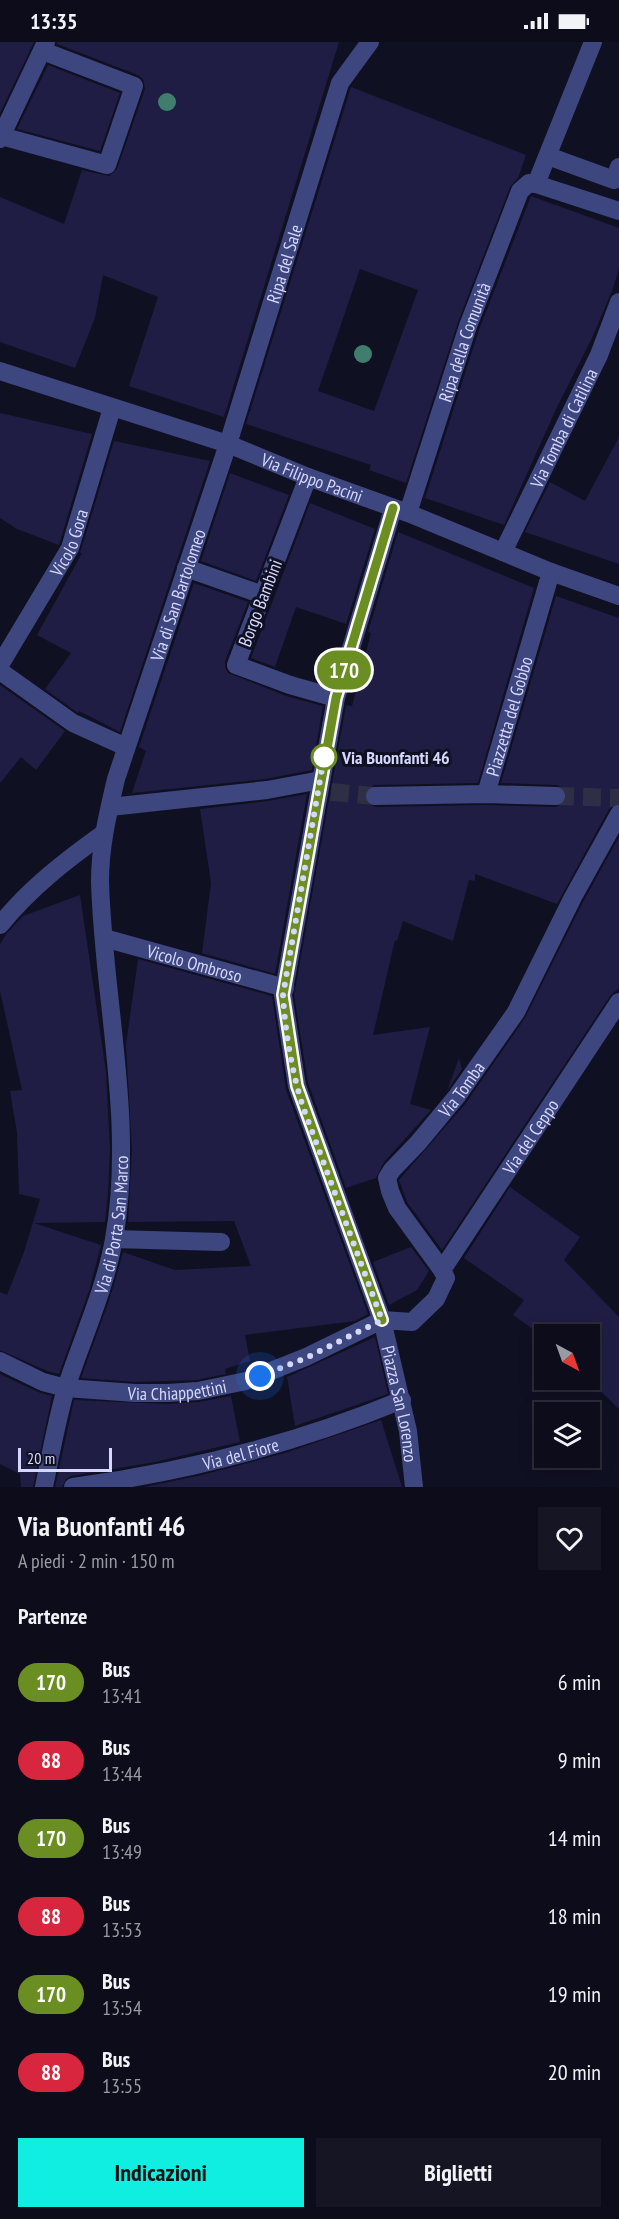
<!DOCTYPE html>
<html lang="it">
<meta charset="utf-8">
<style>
:root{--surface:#0c0c1a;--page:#151523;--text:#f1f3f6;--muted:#9a9ba2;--line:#2c2c39;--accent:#0feee1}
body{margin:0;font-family:"PT Sans Narrow",sans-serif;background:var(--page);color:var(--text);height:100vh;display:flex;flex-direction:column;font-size:22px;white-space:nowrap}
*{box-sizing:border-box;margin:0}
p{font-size:20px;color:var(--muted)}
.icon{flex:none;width:33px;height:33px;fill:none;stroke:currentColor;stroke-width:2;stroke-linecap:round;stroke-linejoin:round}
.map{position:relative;height:1445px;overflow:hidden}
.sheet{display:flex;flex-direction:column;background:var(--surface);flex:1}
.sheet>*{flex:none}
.badge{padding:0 12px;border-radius:20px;font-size:21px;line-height:39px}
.needle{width:39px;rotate:139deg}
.tools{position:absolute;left:534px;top:1282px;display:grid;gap:12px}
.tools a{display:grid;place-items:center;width:66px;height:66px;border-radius:0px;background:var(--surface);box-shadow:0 3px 15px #0003,0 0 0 2px var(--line);font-size:30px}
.scale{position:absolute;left:18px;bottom:15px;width:94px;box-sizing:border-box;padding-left:6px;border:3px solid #d5d7fc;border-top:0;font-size:16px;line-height:21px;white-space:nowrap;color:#d5d7fc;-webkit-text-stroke:4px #101023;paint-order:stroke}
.you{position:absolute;width:30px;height:30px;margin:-15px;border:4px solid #fff;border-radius:50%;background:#1a73e8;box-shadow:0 0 0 9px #1a73e833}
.map>.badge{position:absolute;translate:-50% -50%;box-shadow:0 0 0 3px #fff}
h2{padding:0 18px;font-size:22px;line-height:54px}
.round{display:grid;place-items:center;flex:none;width:63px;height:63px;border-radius:0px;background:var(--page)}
.headline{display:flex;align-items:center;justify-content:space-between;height:102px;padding:0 18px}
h1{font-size:28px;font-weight:800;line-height:45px}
.cta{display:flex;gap:12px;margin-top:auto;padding:12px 18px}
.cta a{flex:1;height:69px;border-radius:0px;background:var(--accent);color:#111;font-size:24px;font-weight:800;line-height:69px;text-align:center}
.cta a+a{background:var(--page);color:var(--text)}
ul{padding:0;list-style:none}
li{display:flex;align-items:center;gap:18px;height:78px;padding:0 18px}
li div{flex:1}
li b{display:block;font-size:22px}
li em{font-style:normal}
li .badge{min-width:66px;font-weight:700;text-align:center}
.status{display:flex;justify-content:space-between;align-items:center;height:42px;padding:0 30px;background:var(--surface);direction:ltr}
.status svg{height:16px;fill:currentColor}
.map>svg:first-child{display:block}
.building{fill:#1f1d43;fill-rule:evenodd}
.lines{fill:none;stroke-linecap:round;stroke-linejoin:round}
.minor-tunnel{stroke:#2e2e44;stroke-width:18;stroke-dasharray:18 9;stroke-linecap:butt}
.minor{stroke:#3e467f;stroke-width:18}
.tree{fill:#3f7e6d}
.line-casing{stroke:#fff;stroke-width:14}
.line{stroke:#6b8e23;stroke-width:9}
.walk{stroke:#d5d7fc;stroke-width:6;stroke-dasharray:0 10.8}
.stop-dot{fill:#fff;stroke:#6b8e23;stroke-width:3}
.labels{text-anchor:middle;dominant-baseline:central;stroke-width:6;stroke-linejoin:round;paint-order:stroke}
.street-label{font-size:18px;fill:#d5d7fc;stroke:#101023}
.stop-label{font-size:18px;font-weight:bold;fill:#d5d7fc;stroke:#101023;text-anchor:start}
</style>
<div class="status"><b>13:35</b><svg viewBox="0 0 49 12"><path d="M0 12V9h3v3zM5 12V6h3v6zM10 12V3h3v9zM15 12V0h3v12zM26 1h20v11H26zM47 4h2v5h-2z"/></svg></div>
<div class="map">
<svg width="619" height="1445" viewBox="0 0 619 1445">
<rect width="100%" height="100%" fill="#101023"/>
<path class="building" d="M0 0H34L0 71Z
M57 0H339L224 375 129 344 158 255 103 233 95 276 75 326 0 300V155L64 182 82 128 109 134 117 127 145 47 143 37 138 33 57 2Z
M48 23 120 51 100 109 17 87Z
M351 45 526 113 518 136 510 145 458 280 406 441 369 428 371 423 246 382ZM360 227 418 248 374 369 318 349Z
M531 154 619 186V227L612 249 592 296 557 365 504 483 425 456 479 288Z
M0 371 92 392 59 503 17 487 0 476Z
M619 395V522L525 490 550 440 585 459Z
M114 399 210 419 120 690 79 669 78 671 45 647 71 611 37 593 82 511H80Z
M230 431 289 453 256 539 201 519Z
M310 461 375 487 346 582 296 565 275 625 251 616Z
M398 490 534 546 478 741 374 743 365 749 366 760 375 765 486 763 556 765 565 760 566 749 557 743 501 741 556 554 619 576V761L609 767 557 862 475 832V839L469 838 453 899 403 879 397 899 395 898 373 993 430 985 410 1062 431 1068 384 1120 376 1136 346 1146 308 1041 294 953 346 663 352 664 371 591 368 590Z
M194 541 248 560 225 619V625L228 631 286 654 323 664 312 728 265 737 132 751 146 709 139 705Z
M0 643 65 689 36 728 21 715 0 741Z
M307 752 275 932 202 911 211 841 200 767 268 759Z
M619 795V946L610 954 442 1208 407 1160 399 1138 466 1061 525 976 583 860Z
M80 853 106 1030 110 1108 108 1152 105 1180 34 1181 101 1203 89 1249 59 1332 47 1329 0 1308V1250L7 1253 24 1210 40 1157 19 1152 17 1091 10 1049 22 1048 0 949V902L6 892 23 874Z
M138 917 272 954 286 1048 368 1272 355 1279 245 1293 250 1319 225 1327 226 1332 196 1338 135 1340 81 1336 110 1256 123 1210 175 1228 251 1224 234 1179 128 1180 132 1108 126 1003Z
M459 1016 462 1027 447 1049Z
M510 1145 580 1195 564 1218 619 1275V1367L589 1338 590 1293H544V1295L513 1273 524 1258 464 1216Z
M411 1205 429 1229 417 1248 389 1263 373 1220Z
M375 1295 388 1352 295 1384 287 1335Z
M0 1332 38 1350 52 1354 33 1445H21L20 1432 0 1422Z
M231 1354 240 1400 155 1420 71 1434 66 1437 62 1445H55L74 1358 167 1362 199 1360Z
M381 1378 402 1445H144L202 1433 285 1411Z"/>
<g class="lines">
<path class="minor-tunnel" d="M331 750 375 754
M556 754 619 756"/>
<g class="minor">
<path d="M1 94 107 123 134 44 43 9"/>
<path d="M0 97 46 0"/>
<path d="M548 114 614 138 619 125"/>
<path d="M536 142 593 0"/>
<path id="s1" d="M0 329 228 402 308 435 408 471 551 530 619 554"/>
<path d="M308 435 236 623 290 643 336 656"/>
<path id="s2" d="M393 467 336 656 283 953 297 1044 382 1278 408 1389 414 1445"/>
<path id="s3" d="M408 471 468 284 520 149 529 141 536 142 619 169"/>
<path id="s4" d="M503 510 599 313 619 260"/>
<path d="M186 526 263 553"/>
<path id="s5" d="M0 623 70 506 112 366"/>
<path d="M0 629 73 681 126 705"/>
<path id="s6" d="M486 752 551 530"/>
<path d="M375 754 486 752 556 754"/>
<path d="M110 765 267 748 321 738"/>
<path d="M0 883C30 846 65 819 104 791"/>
<path id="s7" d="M104 896 285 946"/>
<path d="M114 1197 221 1200"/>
<path id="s8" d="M442 1228 619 960"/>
<path id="s9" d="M0 1319 43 1340 66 1346 135 1351H167L198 1349 246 1339 306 1315 382 1278 412 1280 436 1257 446 1236 442 1228 397 1166 390 1149 387 1136 392 1128 418 1101 457 1054 516 970 573 855 619 772"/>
<path id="s10" d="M44 1445C51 1411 57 1376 67 1343 83 1295 105 1247 114 1197 135 1080 103 956 100 839 100 804 108 771 116 737L228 402 340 41 370 0"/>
<path id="s11" d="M73 1445C186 1430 297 1401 402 1358"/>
</g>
</g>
<g class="tree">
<circle cx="167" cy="60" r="9"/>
<circle cx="363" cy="312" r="9"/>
</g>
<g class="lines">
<defs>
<path id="line" d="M382 1278 297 1044 283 953 336 656 393 466"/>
</defs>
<use href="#line" class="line-casing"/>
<use href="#line" class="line"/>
<path class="walk" d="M260 1334 306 1316 382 1278 303 1065C292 1030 285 990 283 953L324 715"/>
</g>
<circle class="stop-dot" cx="324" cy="715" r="12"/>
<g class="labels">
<g class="street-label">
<text stroke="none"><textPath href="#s10" startOffset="1263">Ripa del Sale</textPath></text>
<text stroke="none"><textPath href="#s3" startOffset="180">Ripa della Comunità</textPath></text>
<text stroke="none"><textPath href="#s4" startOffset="138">Via Tomba di Catilina</textPath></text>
<text stroke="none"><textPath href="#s1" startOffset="330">Via Filippo Pacini</textPath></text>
<text stroke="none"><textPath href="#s5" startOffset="141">Vicolo Gora</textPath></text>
<text stroke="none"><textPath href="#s10" startOffset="915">Via di San Bartolomeo</textPath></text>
<text transform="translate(260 561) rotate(-69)">Borgo Bambini</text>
<text stroke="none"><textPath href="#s6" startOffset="81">Piazzetta del Gobbo</textPath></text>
<text stroke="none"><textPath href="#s7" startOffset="94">Vicolo Ombroso</textPath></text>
<text stroke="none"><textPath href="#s9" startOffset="722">Via Tomba</textPath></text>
<text stroke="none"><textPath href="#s8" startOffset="160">Via del Ceppo</textPath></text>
<text stroke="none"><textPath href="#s10" startOffset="272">Via di Porta San Marco</textPath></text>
<text stroke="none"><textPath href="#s9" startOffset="183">Via Chiappettini</textPath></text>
<text stroke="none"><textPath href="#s2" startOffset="926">Piazza San Lorenzo</textPath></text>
<text stroke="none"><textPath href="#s11" startOffset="171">Via del Fiore</textPath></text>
</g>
<g class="stop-label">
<text x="342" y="715">Via Buonfanti 46</text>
</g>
</g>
</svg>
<div class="tools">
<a><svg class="needle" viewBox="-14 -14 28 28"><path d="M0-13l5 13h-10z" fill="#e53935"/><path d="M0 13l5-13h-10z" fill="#9a9ba2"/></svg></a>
<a><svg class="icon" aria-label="layers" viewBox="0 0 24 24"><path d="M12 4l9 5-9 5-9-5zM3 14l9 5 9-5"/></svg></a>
</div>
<div class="scale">20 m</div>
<div class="you" style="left:260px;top:1334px"></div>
<b class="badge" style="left:344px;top:628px;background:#6b8e23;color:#fff">170</b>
</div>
<section class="sheet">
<div class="headline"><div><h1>Via Buonfanti 46</h1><p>A piedi · 2 min · 150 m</p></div><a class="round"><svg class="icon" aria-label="heart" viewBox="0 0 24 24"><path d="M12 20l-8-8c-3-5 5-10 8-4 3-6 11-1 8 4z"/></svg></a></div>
<h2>Partenze</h2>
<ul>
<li><span class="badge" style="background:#6b8e23;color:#fff">170</span><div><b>Bus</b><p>13:41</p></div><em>6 min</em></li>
<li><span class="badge" style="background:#d7263d;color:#fff">88</span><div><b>Bus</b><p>13:44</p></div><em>9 min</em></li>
<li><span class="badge" style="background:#6b8e23;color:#fff">170</span><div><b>Bus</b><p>13:49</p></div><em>14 min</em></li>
<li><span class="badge" style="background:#d7263d;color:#fff">88</span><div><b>Bus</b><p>13:53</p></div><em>18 min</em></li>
<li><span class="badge" style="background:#6b8e23;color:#fff">170</span><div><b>Bus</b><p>13:54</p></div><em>19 min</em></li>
<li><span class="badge" style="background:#d7263d;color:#fff">88</span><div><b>Bus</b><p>13:55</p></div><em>20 min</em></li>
</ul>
<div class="cta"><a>Indicazioni</a><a>Biglietti</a></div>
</section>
